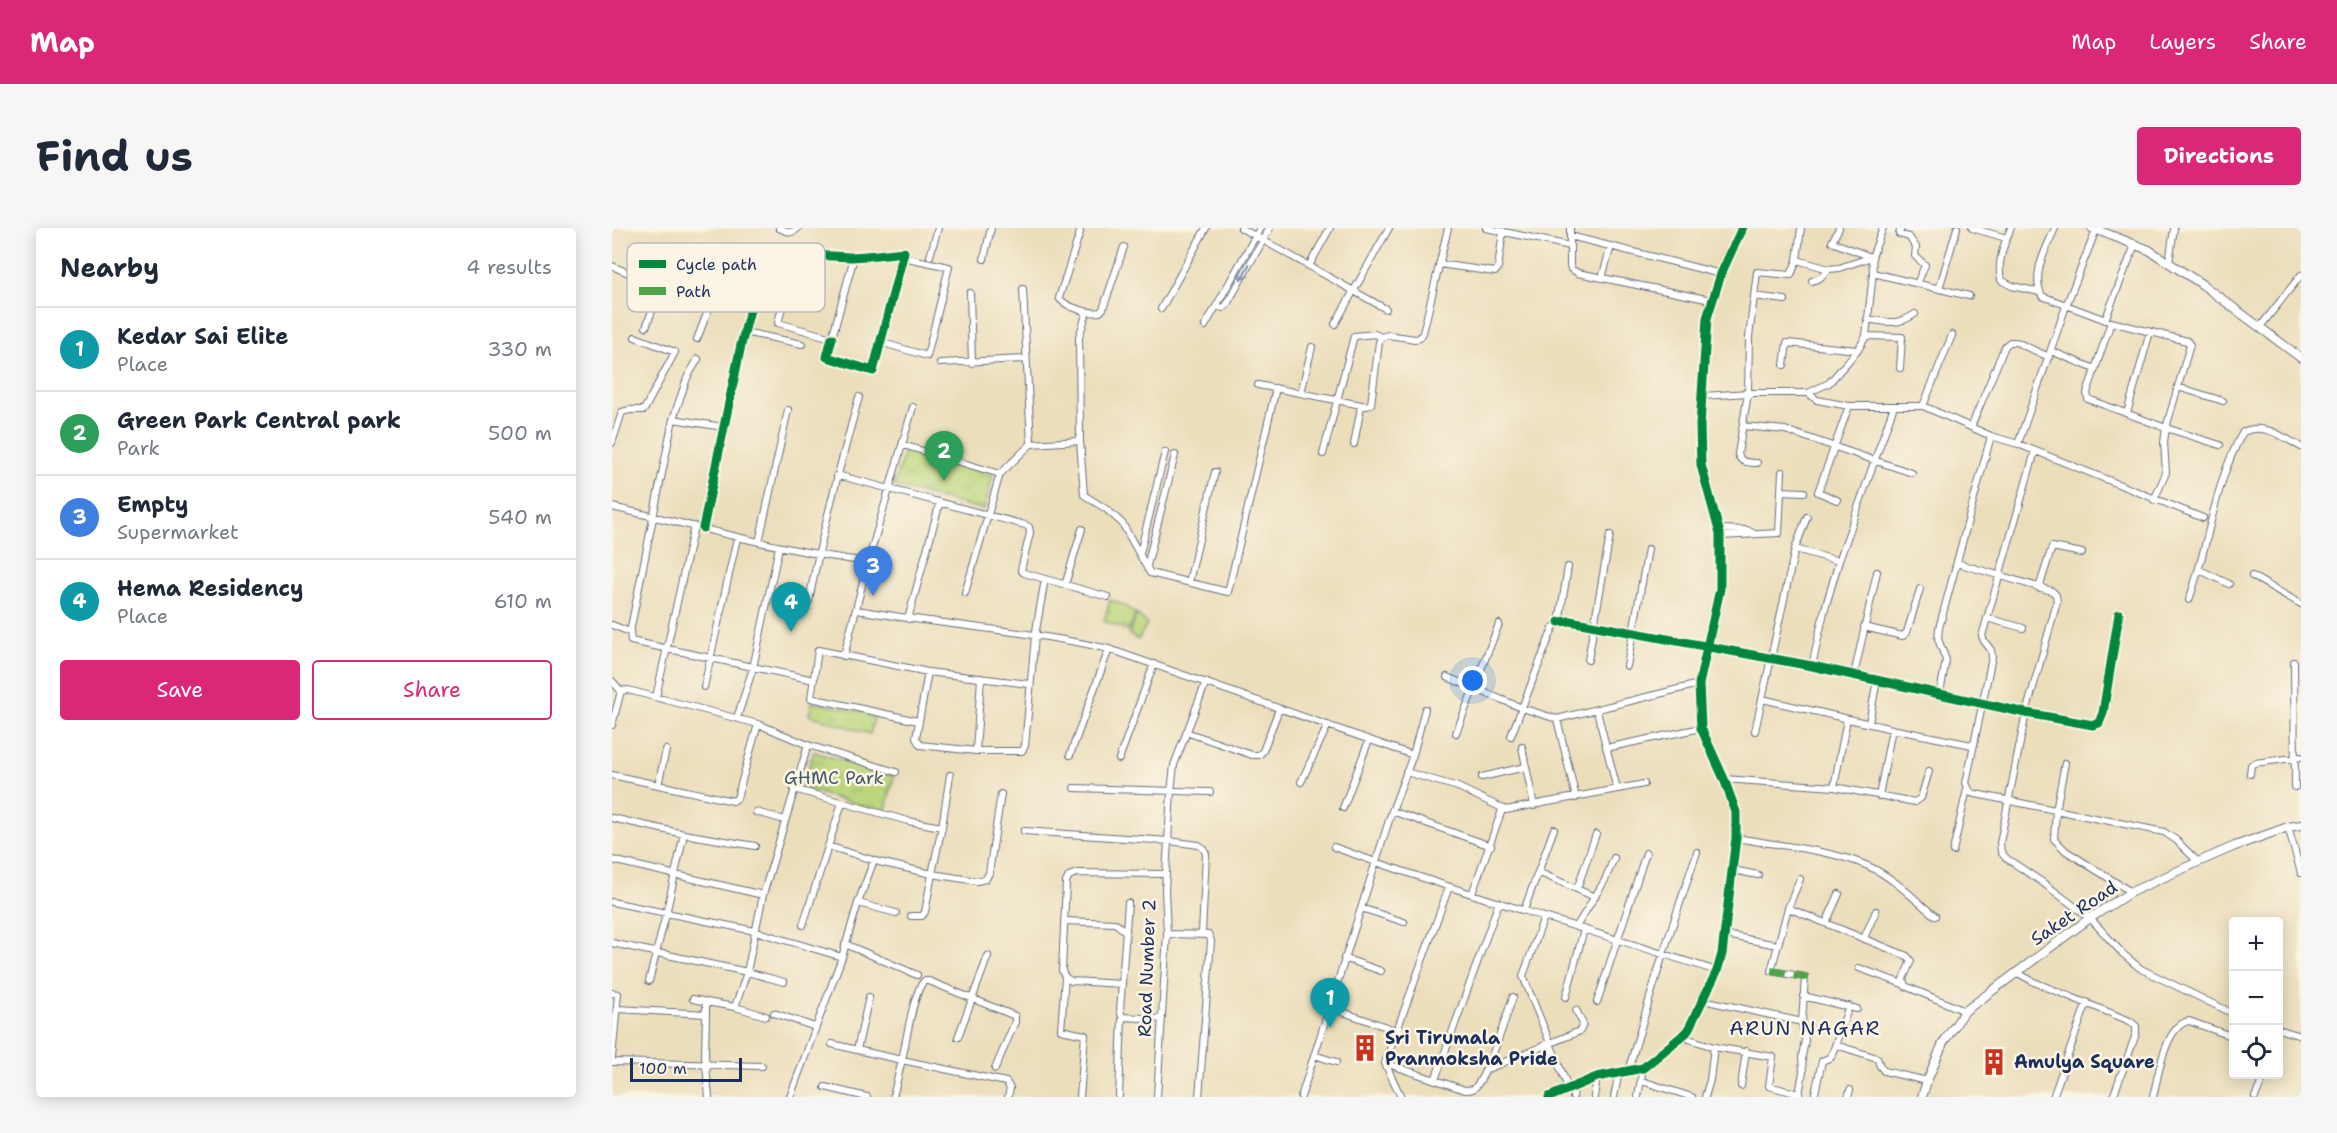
<!DOCTYPE html>
<html lang="en">
<head>
<meta charset="utf-8">
<style>
	:root { --surface:#fff; --page:#f6f6f7; --text:#1f2937; --muted:#747a83; --line:#e0e1e3; --accent:#db2777 }
	body { margin:0; font-family:"Shantell Sans",sans-serif; background:var(--page); color:var(--text) }
	.controls { position:absolute; right:18px; bottom:18px; display:grid; overflow:hidden; border-radius:6px; box-shadow:0 3px 15px #0003 }
	.controls button { width:54px; height:54px; display:grid; place-items:center; padding:0; border:0; border-bottom:2px solid var(--line); background:var(--surface); color:var(--text); font:30px sans-serif }
	.scale { position:absolute; left:18px; bottom:15px; width:112px; box-sizing:border-box; padding-left:6px; border:3px solid #1b2f5e; border-top:0; font-size:16px; line-height:21px; white-space:nowrap; color:#1b2f5e; -webkit-text-stroke:4px #fcf5e5; paint-order:stroke }
	.you { position:absolute; left:861px; top:453px; width:21px; height:21px; margin:-15px; border:4px solid #fff; border-radius:50%; background:#1a73e8; box-shadow:0 0 0 9px #1a73e833 }
	.badge { display:grid; place-items:center; width:39px; height:39px; border-radius:50%; background:var(--accent); color:#fff; font-size:20px; font-weight:700 }
	.pin { position:absolute; translate:-50% -50px; filter:drop-shadow(0 2px 3px #0008) }
	.pin::after { content:''; position:absolute; top:32px; width:21px; height:18px; background:inherit; clip-path:polygon(0 0,100% 0,50% 100%) }
	.list { margin:0; padding:0; list-style:none }
	h2 { display:flex; justify-content:space-between; align-items:center; height:78px; margin:0; padding:0 24px; font-size:26px }
	h2 small { font-size:20px; font-weight:400; color:var(--muted) }
	.list li { display:grid; grid-template-columns:39px 1fr auto; gap:18px; align-items:center; box-sizing:border-box; height:84px; padding:0 24px; border-top:2px solid var(--line) }
	.list b { display:block; font-size:22px; white-space:nowrap }
	.list p { margin:0; font-size:20px; white-space:nowrap; color:var(--muted) }
	.list em { font-size:20px; font-style:normal; color:var(--muted) }
	.actions { display:flex; gap:12px; padding:18px 24px }
	.actions a { flex:1; padding:14px 0; border:2px solid var(--accent); border-radius:6px; text-align:center; font-size:21px; color:var(--accent) }
	.actions .main { background:var(--accent); color:#fff }
	.icon { flex:none; width:33px; height:33px; fill:none; stroke:currentColor; stroke-width:2; stroke-linecap:round; stroke-linejoin:round }
	.map { position:relative; flex:none; width:1689px; height:869px; overflow:hidden; border-radius:6px }
	header { display:flex; align-items:center; gap:36px; box-sizing:border-box; height:84px; padding:0 30px; background:var(--accent); color:#fff }
	header strong { font-size:28px }
	nav { display:flex; gap:33px; margin-inline-start:auto; font-size:21px }
	.intro { display:flex; align-items:center; justify-content:space-between; box-sizing:border-box; height:144px; padding:0 36px }
	h1 { margin:0; font-size:42px }
	.button { padding:15px 27px; border-radius:6px; background:var(--accent); color:#fff; font-size:21px; font-weight:700 }
	main { display:flex; gap:36px; padding:0 36px }
	aside { flex:1; background:var(--surface); border-radius:6px; box-shadow:0 3px 15px #0003 }
	.map>svg:first-child { display:block }
	.park { fill:url(#park-tufts); stroke:#6b826d; stroke-width:1.5 }
	.pitch { fill:#bbd67c; stroke:#6b826d; stroke-width:1.5 }
	.lines { fill:none; stroke-linecap:round; stroke-linejoin:round }
	.minor-casing { stroke:#646c7f; stroke-width:8 }
	.tertiary-casing { stroke:#646c7f; stroke-width:10 }
	.minor { stroke:#fff; stroke-width:6 }
	.tertiary { stroke:#fff; stroke-width:8 }
	.quiet { stroke:#4fa44a; stroke-width:8; stroke-dasharray:15 8; stroke-linecap:butt }
	.cycleway-casing { stroke:#fcf5e5; stroke-width:13 }
	.cycleway { stroke:#00873e; stroke-width:9 }
	.oneway { stroke:#8d97ae }
	.labels { text-anchor:middle; dominant-baseline:central; stroke-width:5; stroke-linejoin:round; paint-order:stroke }
	.park-label { font-size:18px; fill:#435966; stroke:#fcf5e5 }
	.street-label { font-size:18px; fill:#1b2f5e; stroke:#fcf5e5 }
	.poi-label { font-size:18px; font-weight:bold; fill:#1b2f5e; stroke:#fcf5e5; text-anchor:start }
	.neighbourhood-label { font-size:20px; letter-spacing:1.5px; fill:#1b2f5e; stroke:#fcf5e5 }
	.key { fill:#fcf5e5; stroke:#b8babc; stroke-width:1.5 }
	.key-label { font-size:16px; fill:#1b2f5e }
</style>
</head>
<body>
<header>
<strong>Map</strong>
<nav><a>Map</a><a>Layers</a><a>Share</a></nav>
</header>
<div class="intro"><h1>Find us</h1><a class="button">Directions</a></div>
<main>
<aside>
<h2>Nearby<small>4 results</small></h2>
<ul class="list">
<li><span class="badge" style="background:#0f9aa8">1</span><div><b>Kedar Sai Elite</b><p>Place</p></div><em>330 m</em></li>
<li><span class="badge" style="background:#2e9e5b">2</span><div><b>Green Park Central park</b><p>Park</p></div><em>500 m</em></li>
<li><span class="badge" style="background:#3f7fe0">3</span><div><b>Empty</b><p>Supermarket</p></div><em>540 m</em></li>
<li><span class="badge" style="background:#0f9aa8">4</span><div><b>Hema Residency</b><p>Place</p></div><em>610 m</em></li>
</ul>
<div class="actions"><a class="main">Save</a><a>Share</a></div>
</aside>
<div class="map">
<svg width="1689" height="869" viewBox="0 0 1689 869">
	<defs>
		<pattern id="park-tufts" width="24" height="20" patternUnits="userSpaceOnUse" patternTransform="scale(1.5)"><rect width="24" height="20" fill="#bbd67c"/><path d="M3 7l-1-3M5 7V3M7 7l1-3M15 17l-1-3M17 17v-4M19 17l1-3" fill="none" stroke="#a0b86e"/></pattern>
	</defs>
	<rect width="100%" height="100%" fill="#fcf5e5"/>
	<filter id="ink" filterUnits="userSpaceOnUse"><feTurbulence type="fractalNoise" baseFrequency=".0167" numOctaves="2"/><feDisplacementMap in="SourceGraphic" scale="12" xChannelSelector="R" yChannelSelector="G"/><feConvolveMatrix kernelMatrix="1 2 1 2 8 2 1 2 1" color-interpolation-filters="sRGB"/></filter>
	<filter id="wash" filterUnits="userSpaceOnUse"><feTurbulence type="fractalNoise" baseFrequency=".008" numOctaves="4" result="noise"/><feDisplacementMap in="SourceGraphic" scale="24" xChannelSelector="R" yChannelSelector="G"/><feGaussianBlur stdDeviation="1.35" result="paint"/><feColorMatrix in="noise" values="0 0 0 0 0 0 0 0 0 0 0 0 0 0 0 0 0 1.4 0 .05"/><feComposite in="paint" operator="in"/></filter>
	<g filter="url(#wash)">
		<rect width="100%" height="100%" fill="#ebdebb"/>
		<path class="park" d="M293,221L381,247L372,282L282,258Z
			M498,372L510,376L524,386L516,403L492,393Z
			M200,474L263,486L258,506L197,487Z
			M202,524L282,548L273,584L189,560Z"/>
		<path class="pitch" d="M525,386L535,396L526,412L517,406Z"/>
	</g>
	<g filter="url(#ink)">
		<g class="lines">
			<defs>
				<path id="minor" d="M167,0C174,3 180,7 186,0
					M629,0L774,81
					M874,0L958,18
					M958,0V37L959,41L966,45L1099,72
					M1227,0L1220,14L1259,29
					M1289,0L1287,6L1297,9L1304,19L1303,28L1313,37L1305,56
					M1360,0L1394,10
					M1399,0C1392,15 1385,36 1389,52L1400,58L1428,64
					M1443,0C1434,22 1419,45 1430,68L1499,94L1575,113L1578,117L1554,200L1552,214L1554,245L1542,272
					M468,4L447,70C454,79 476,86 488,84L491,81L512,19
					M958,8L1109,46
					M183,28L166,95L220,110L242,29
					M318,28L326,0
					M372,31L379,0
					M1185,32L1217,41L1227,40L1260,29
					M1557,35L1562,0
					M827,36L883,44L886,40L891,3
					M0,38L26,49L100,73L85,111
					M697,38L718,0
					M1261,45L1357,68
					M990,50L999,18
					M1200,53L1208,50L1217,41
					M411,61L419,216
					M1327,61L1345,0
					M358,65L360,135
					M1142,68L1173,72
					M100,73L109,53
					M604,78L611,80L614,78L658,0
					M549,81L594,0
					M475,84L467,109L468,213L472,267L494,281L510,295L538,345L616,364L664,160
					M1255,91C1275,94 1285,98 1303,86
					M1493,92L1523,17
					M1499,94L1475,165L1476,171L1554,200L1608,217
					M723,96L777,0
					M593,98L648,0
					M34,99L50,56
					M1648,99L1689,47
					M132,104L190,116
					M1254,108L1290,109L1288,140
					M268,114L315,128L337,39L291,29
					M1439,123L1483,141
					M86,131L75,150L61,191L18,404L19,413L202,452
					M328,135L413,131
					M1172,137L1175,115L1246,122
					M646,157L755,178L759,176L767,114L769,109
					M1566,159L1611,173
					M689,165L700,119
					M1196,165L1217,155L1246,122L1254,108L1261,45L1260,29L1271,0
					M1091,168L1136,165H1196L1205,172L1237,178H1311L1379,208L1406,216L1591,290
					M1311,178L1340,107
					M1515,185L1538,104
					M61,191L111,199
					M1131,198L1173,202L1300,245
					M1359,199L1393,118L1398,114H1404L1437,129
					M0,215L10,184L18,182H32L63,124L23,109
					M742,216L749,179
					M1406,216L1454,78L1484,2
					M291,217L388,246
					M1423,223L1370,408L1372,413L1379,422L1380,429L1354,555L1359,565L1552,604L1564,612L1586,634
					M711,226L742,108L763,106L769,109L776,107L803,111L808,110L811,105L836,0
					M1145,235C1136,234 1129,236 1126,226L1136,165L1137,109L1145,44L1179,47L1185,32L1189,0
					M225,247L413,297L417,299L418,305L409,342L412,345L496,369
					M1169,263L1192,264
					M1225,272L1206,264L1237,178
					M0,279C86,298 169,323 256,334
					M91,300L129,117L149,39C163,21 219,29 240,29C257,28 275,26 292,24L261,143L215,129L220,110
					M1107,301L1135,302L1141,305
					M1108,308L1167,305L1170,244
					M147,314L176,182
					M1183,321L1227,333
					M528,325L553,224
					M1345,335L1440,363L1444,367L1445,374L1414,485L1388,615L1389,624L1394,630L1430,654L1478,690L1511,726L1529,741L1622,786
					M535,338L563,227
					M1588,342L1617,356
					M1640,348L1689,376
					M577,354L603,244
					M453,357L470,301
					M1427,360L1440,319L1470,325
					M353,365L388,246L419,216L468,213
					M1577,372C1597,317 1602,255 1631,204C1652,194 1671,209 1689,219
					M197,373C210,304 228,237 247,169
					M245,382C328,397 414,402 497,421L801,527
					M1375,390L1411,400
					M296,391L328,274
					M947,394L958,393L1200,438L1414,485L1481,497L1487,495L1491,485L1507,386
					M0,397L18,404
					M1252,399L1291,408L1295,404L1308,361
					M232,428L256,334L301,179
					M976,432L998,307
					M1682,434L1683,559
					M1015,438L1036,321
					M1200,438L1212,384L1227,333L1282,178
					M316,444L304,510L308,517L364,523H410L413,518L423,408L433,351
					M1242,447L1265,344
					M835,449L910,480L945,491L1087,456
					M0,453L9,463
					M92,459L125,310
					M1328,465L1334,432L1326,411L1327,400L1379,208
					M44,469L82,298
					M1150,471L1280,501L1360,517
					M985,483L1005,561
					M125,490L141,440L167,319
					M945,491L964,570
					M306,493L199,470L206,422L316,444L417,456
					M1257,495L1265,452
					M0,497L9,463L16,462L146,496L196,517L284,544
					M1143,503L1183,321L1195,289
					M574,504L640,527H647L651,523L667,481
					M844,505L887,396
					M899,508L941,400L947,394L956,339
					M910,519L922,578
					M994,520L1089,500
					M364,523L369,450
					M458,527L497,421
					M507,531L542,436
					M1453,535L1444,582L1442,611L1454,623L1519,664
					M794,544L846,559L894,582L1032,556
					M1638,546L1639,537L1643,535L1689,529
					M0,547L121,573L125,570L146,496
					M870,549L913,539
					M1112,551L1222,559L1303,574L1309,570L1317,543
					M689,554L716,497
					M46,557L54,522
					M1222,559L1235,491
					M462,560L598,564
					M182,561L296,593L330,599L338,547
					M1267,568L1280,501
					M731,580L757,512
					M780,583L879,618
					M144,584L173,592
					M0,590L72,606L143,618
					M330,599L320,646L365,653L374,651L377,645L389,566
					M1676,599L1689,645
					M412,603L557,613L587,617L592,621L594,626L590,705
					M1124,610C1164,617 1221,622 1256,638C1281,649 1302,671 1323,688
					M216,618L267,634L320,646L313,684L310,688H299
					M722,619C848,665 977,702 1105,743
					M1341,623L1355,561
					M0,632L151,667
					M1121,642L1146,647
					M926,644L983,669
					M965,661L984,606
					M860,666L890,582
					M0,674L143,703L230,729
					M246,675L284,685
					M516,675L508,782L510,789L550,791
					M749,680L792,694
					M1176,680L1295,728L1299,733L1291,751L1293,758L1353,783
					M912,682L942,601
					M932,689L911,748L957,862
					M452,693L503,695L514,704
					M1214,695L1227,666
					M191,697L230,575
					M964,699L993,652L1002,630
					M555,706L597,707L599,713L587,869
					M1114,707L1165,717
					M1252,710L1264,683
					M0,715L135,744L151,667L196,517
					M233,716L305,747
					M732,730L769,743
					M1247,740L1291,756
					M1404,744L1422,754L1518,793L1524,798V806L1501,869
					M453,749L449,802L473,807L468,869
					M37,753L54,686L72,606
					M510,756L459,753L453,749L450,743L454,654L457,648L465,645L554,646
					M0,765L6,766L0,830
					M1191,768L1245,781
					M257,769L245,822L290,832L281,869
					M954,769L972,701
					M81,771L94,774
					M1091,772L1190,794
					M985,774L1034,625
					M123,779L154,788
					M716,779L786,803
					M5,781L94,786L93,827L97,869
					M162,785L203,799
					M94,786V774L123,779L135,744L172,754
					M1666,801L1689,808
					M1068,808L1102,819L1161,829L1157,858L1187,866L1188,869
					M346,809L376,728
					M220,816L245,822
					M1224,817L1265,830L1268,838L1272,843L1315,853
					M702,827L724,834
					M0,834L150,838
					M773,835L853,862C858,862 862,862 865,857C878,840 893,792 901,769
					M383,841L403,794V788L317,753H312C301,764 294,815 290,832L394,854L398,860L396,869
					M873,842L968,803L971,796L964,782
					M1016,843L1051,726L1085,624
					M823,852L887,674
					M1030,853L1080,869
					M1129,858L1134,823
					M213,859L255,869
					M1203,865L1210,833L1219,829L1237,778
					M178,869L230,729L246,675L262,632
					M507,869L510,789
					M545,869L555,706L553,662L559,564L562,537L594,454
					M689,869L780,583L801,527L813,481
					M789,869L773,835L837,659
					M961,869L962,860
					M982,869L985,849
					M1002,869L1007,844
					M1026,869L1031,840
					M1093,869L1098,852L1102,819
					M1184,869L1187,866L1191,844L1190,829L1193,812L1190,794L1193,749L1159,743L1176,680L1188,651
					M1236,869L1238,862
					M1441,869L1475,774
					M1541,869C1546,849 1553,797 1577,793L1622,809
					M1643,869L1653,846"/>
				<path id="tertiary" d="M1480,0L1537,22L1591,57L1689,130
					M937,869L985,849L1031,840L1075,804L1105,743L1110,726L1124,610V584L1112,551L1089,500L1087,456L1108,361V306L1089,237L1088,197L1095,90L1109,46L1130,0
					M1310,869L1315,853L1331,815L1353,783L1478,690L1519,664L1586,634L1623,618L1676,599L1689,597"/>
			</defs>
			<use href="#minor" class="minor-casing"/>
			<use href="#tertiary" class="tertiary-casing"/>
			<use href="#minor" class="minor"/>
			<use href="#tertiary" class="tertiary"/>
			<path class="quiet" d="M1159,743L1193,749V755"/>
			<defs>
				<path id="cycleway" d="M91,300L129,117L149,39C163,21 219,29 240,29C257,28 275,26 292,24L261,143L215,129L220,110
					M947,394L958,393L1200,438L1414,485L1481,497L1487,495L1491,485L1507,386
					M937,869L985,849L1031,840L1075,804L1105,743L1110,726L1124,610V584L1112,551L1089,500L1087,456L1108,361V306L1089,237L1088,197L1095,90L1109,46L1130,0"/>
			</defs>
			<use href="#cycleway" class="cycleway-casing"/>
			<use href="#cycleway" class="cycleway"/>
		</g>
		<defs><path id="oneway-shaft" d="M-6 0H5M1.5-3L5.5 0L1.5 3" fill="none" stroke-width="1.6" stroke-linecap="round" stroke-linejoin="round" transform="scale(1.5)"/></defs>
		<use class="oneway" href="#oneway-shaft" transform="translate(633 44) rotate(120)"/>
	</g>
	<defs>
		<symbol id="building-bare" viewBox="-9 -9 18 18"><path d="M-4-6H4V6H1V3H-1V6H-4ZM-2.5-4.3h1.7v1.8h-1.7ZM.8-4.3h1.7v1.8H.8ZM-2.5-1h1.7V.8h-1.7ZM.8-1h1.7V.8H.8Z" fill="#c8321e" stroke="#fcf5e5" stroke-width="2.5" paint-order="stroke"/></symbol>
	</defs>
	<g fill-rule="evenodd">
		<use href="#building-bare" x="734" y="801" width="38" height="38"/>
		<use href="#building-bare" x="1363" y="815" width="38" height="38"/>
	</g>
	<g class="labels">
		<g class="park-label">
			<text x="222" y="550">GHMC Park</text>
		</g>
		<g class="street-label">
			<text transform="translate(1462 685) rotate(-34)">Saket Road</text>
			<text transform="translate(535 740) rotate(-88)">Road Number 2</text>
		</g>
		<g class="poi-label">
			<text x="773" y="810">Sri Tirumala<tspan x="773" dy="21">Pranmoksha Pride</tspan></text>
			<text x="1402" y="834">Amulya Square</text>
		</g>
		<g class="neighbourhood-label">
			<text x="1193" y="800">ARUN NAGAR</text>
		</g>
	</g>
	<rect x="15" y="15" width="198" height="69" rx="9" class="key"/>
	<rect x="27" y="32" width="27" height="8" fill="#00873e"/>
	<rect x="27" y="59" width="27" height="8" fill="#4fa44a"/>
	<g class="key-label">
		<text x="64" y="42">Cycle path</text>
		<text x="64" y="69">Path</text>
	</g>
</svg>
<div class="controls">
<button>+</button>
<button>−</button>
<button><svg class="icon" aria-label="locate" viewBox="0 0 24 24"><circle cx="12" cy="12" r="6"/><path d="M12 2v4M12 18v4M2 12h4M18 12h4"/></svg></button>
</div>
<div class="scale">100 m</div>
<div class="you"></div>
<div class="pin badge" style="left:718px;top:800px;background:#0f9aa8">1</div>
<div class="pin badge" style="left:332px;top:253px;background:#2e9e5b">2</div>
<div class="pin badge" style="left:261px;top:368px;background:#3f7fe0">3</div>
<div class="pin badge" style="left:179px;top:404px;background:#0f9aa8">4</div>
</div>
</main>
</body>
</html>
